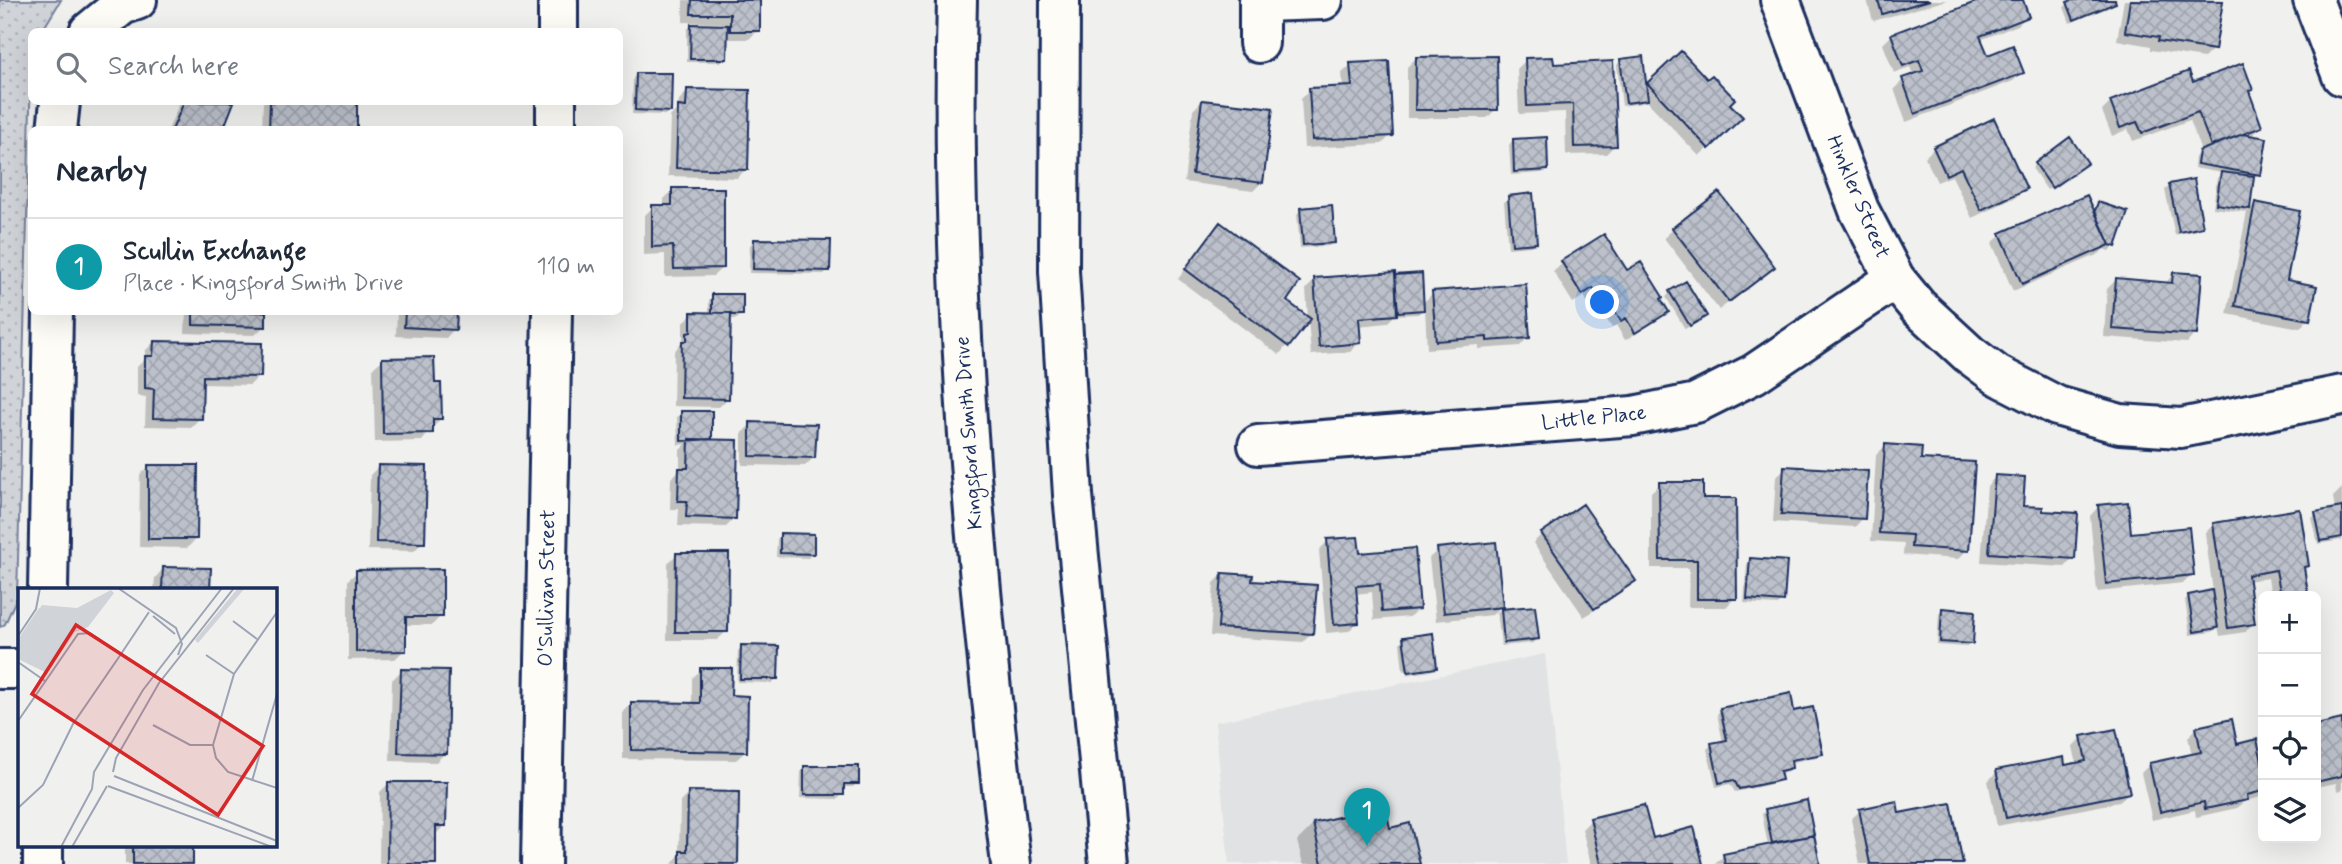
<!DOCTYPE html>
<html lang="en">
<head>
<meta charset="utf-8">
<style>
	:root { --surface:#fff; --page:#f2f2f3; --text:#1f2937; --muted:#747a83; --line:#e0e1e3; --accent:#ea580c }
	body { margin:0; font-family:Mynerve,sans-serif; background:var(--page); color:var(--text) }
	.controls { position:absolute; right:21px; bottom:21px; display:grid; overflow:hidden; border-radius:10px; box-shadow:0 7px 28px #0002 }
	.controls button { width:63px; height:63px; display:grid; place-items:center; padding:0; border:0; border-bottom:2px solid var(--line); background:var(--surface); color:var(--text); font:35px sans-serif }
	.you { position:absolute; left:1603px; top:303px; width:24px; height:24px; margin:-18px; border:5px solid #fff; border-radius:50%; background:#1a73e8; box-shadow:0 0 0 10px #1a73e833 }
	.badge { display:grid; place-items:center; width:46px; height:46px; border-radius:50%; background:var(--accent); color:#fff; font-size:23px; font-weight:700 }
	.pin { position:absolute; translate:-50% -58px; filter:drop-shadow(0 2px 4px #0008) }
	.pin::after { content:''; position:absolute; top:37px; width:24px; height:21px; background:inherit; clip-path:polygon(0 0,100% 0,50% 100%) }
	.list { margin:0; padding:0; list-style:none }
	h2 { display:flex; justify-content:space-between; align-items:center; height:91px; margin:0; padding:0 28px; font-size:30px }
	h2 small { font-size:23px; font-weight:400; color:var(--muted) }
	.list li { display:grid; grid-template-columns:46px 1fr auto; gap:21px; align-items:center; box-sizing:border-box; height:98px; padding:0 28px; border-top:2px solid var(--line) }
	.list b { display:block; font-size:26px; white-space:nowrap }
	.list p { margin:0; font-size:23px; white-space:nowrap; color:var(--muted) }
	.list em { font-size:23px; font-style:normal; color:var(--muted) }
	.icon { flex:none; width:38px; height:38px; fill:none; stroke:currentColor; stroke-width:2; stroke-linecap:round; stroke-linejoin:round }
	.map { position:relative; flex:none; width:2342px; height:864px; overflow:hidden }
	.search { position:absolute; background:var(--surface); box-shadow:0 7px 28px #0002; left:28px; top:28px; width:595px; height:77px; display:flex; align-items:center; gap:18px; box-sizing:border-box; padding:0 24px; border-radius:10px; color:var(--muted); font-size:26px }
	.panel { position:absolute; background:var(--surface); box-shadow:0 7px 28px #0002; left:28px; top:126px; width:595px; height:189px; border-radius:10px }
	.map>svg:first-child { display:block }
	.built { fill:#e0e2e3 }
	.grass { fill:url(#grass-dots); stroke:#76819b; stroke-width:2 }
	.shadow { fill:#0003 }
	.building { fill:url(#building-cross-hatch); stroke:#1b2f5e; stroke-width:2 }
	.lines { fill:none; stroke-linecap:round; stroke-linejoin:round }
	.minor-casing { stroke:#1b2f5e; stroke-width:44 }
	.major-casing { stroke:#1b2f5e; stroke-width:44 }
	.minor { stroke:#fdfcf7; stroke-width:38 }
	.major { stroke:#fdfcf7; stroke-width:38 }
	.labels { text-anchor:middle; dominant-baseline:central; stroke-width:5; stroke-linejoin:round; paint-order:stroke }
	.street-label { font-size:21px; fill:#1b2f5e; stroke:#fdfcf7 }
	.inset-road { fill:none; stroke:#9ba3b4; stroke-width:2 }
	.view { fill:#d62828; fill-opacity:0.15; stroke:#d62828; stroke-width:3.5 }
	.inset-edge { fill:none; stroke:#1b2f5e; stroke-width:3.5 }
</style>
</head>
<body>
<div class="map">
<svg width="2342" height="864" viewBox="0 0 2342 864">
	<defs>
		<pattern id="grass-dots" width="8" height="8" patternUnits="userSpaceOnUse" patternTransform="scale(1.75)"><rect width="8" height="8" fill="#d0d3d8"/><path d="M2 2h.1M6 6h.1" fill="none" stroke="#b2b5bc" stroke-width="1.8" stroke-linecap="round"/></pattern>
		<pattern id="building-cross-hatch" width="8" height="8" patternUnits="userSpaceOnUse" patternTransform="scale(1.75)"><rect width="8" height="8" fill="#bbc0ca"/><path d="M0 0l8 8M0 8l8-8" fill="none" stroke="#a0a5b0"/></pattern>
	</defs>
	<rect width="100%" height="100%" fill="#f0f0ee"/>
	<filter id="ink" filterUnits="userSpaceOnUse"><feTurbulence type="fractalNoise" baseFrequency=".0143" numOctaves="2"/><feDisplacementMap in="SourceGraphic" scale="14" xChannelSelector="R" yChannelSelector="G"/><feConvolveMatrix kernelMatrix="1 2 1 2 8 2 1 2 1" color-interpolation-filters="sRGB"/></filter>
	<g filter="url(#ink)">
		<path class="built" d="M1545,654L1566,864H1229L1215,722Z"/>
		<path class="grass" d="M0,0H61L42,31L32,32L17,597L5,624L0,627Z"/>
		<path class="shadow" d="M683,0H758V30L749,39H726L725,58L721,62H687V30L691,26H722V23L683,22Z
			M1867,0H1948L1873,21Z
			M1986,0H2021L2027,16L2018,25L1980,40L1987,57L2022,73L2013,81L1906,122L1894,89L1903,80L1914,76L1910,67L1894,73L1883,44L1892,35Z
			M2076,0H2113L2114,3L2110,7L2070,23L2064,7Z
			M2124,0H2208L2221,2L2213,49L2204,58L2151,50V46L2117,40Z
			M1681,53L1728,103L1732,126L1699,156L1646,100L1642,103L1622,106L1617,65L1621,60L1645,87Z
			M1416,58L1496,109L1487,118H1407V67Z
			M1526,60L1552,65L1615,145L1606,154L1566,155L1565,112L1519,114L1517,69Z
			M1351,65L1391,135L1382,144L1304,148L1301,99L1310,90L1343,88L1342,73Z
			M637,74L669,111L665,115L632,114L633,78Z
			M2192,84L2251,89L2247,93L2260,127L2250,137L2259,174L2252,178L2248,211L2255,204L2285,282L2308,319L2300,328L2227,314L2247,212L2213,208L2217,178L2222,173L2194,168L2195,157L2201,152L2190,120L2133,141L2128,129L2112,136L2102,111L2111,102Z
			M688,91L746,169L737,178L668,176L670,117L678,108L679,100Z
			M1202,101L1262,182L1253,191L1184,182L1193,110Z
			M180,102H232L221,130H168Z
			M263,102H356L355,130H262Z
			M1993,120L2025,188L2016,197L1972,218L1952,176L1937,182L1925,157L1934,148Z
			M1513,140L1546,169L1542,173L1511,175L1509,145Z
			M2070,140L2082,167L2047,190L2032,168Z
			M2170,186L2201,226L2197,230L2175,235L2165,190Z
			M673,190L722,268L713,276L665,277V254L644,255V216L653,207H664V199Z
			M1509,198L1535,242L1531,246L1508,248L1504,202Z
			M2099,204L2126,213L2114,246L2110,251L2104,249L2099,254L2013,291L1992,243L2001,235L2093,212Z
			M1301,210L1333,242L1329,246L1300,248L1297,214Z
			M1673,229L1773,267L1719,310L1664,238Z
			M1212,233L1284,301L1308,319L1306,289L1315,280L1420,275L1422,304L1433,293L1528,337L1520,346L1479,349V345L1427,349L1425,307L1418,314L1395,315L1387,323L1358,326L1359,343L1350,352L1311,355L1308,319L1279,355L1178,279Z
			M1604,236L1627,272L1659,299L1667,311L1658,320L1625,340L1616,325L1612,328L1596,302L1590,306L1584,296L1573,303L1553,271L1562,263Z
			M754,241L828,270L824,274L749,273L750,245Z
			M2174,273L2195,334L2187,343L2104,337L2107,289L2116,280L2165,284Z
			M1670,293L1700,320L1685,329L1666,297Z
			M713,296L741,315L737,319H729L728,398L719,407L673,406L674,352L683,340V323L692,314H709V300Z
			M176,312H265L264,326L255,335L185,333L186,312Z
			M397,312H455L454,329L446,338L396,336Z
			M154,342L259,376L250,385L201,384L200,418L191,427L145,426L146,397L137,396V367L145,359V351Z
			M382,360L441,418L422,441L375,442L373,368Z
			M682,413L710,438L707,441L735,518L726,527L678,526L679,509H670L671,478L680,470V450L686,444L678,445L677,417Z
			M751,424L814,457L805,466L742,465V433Z
			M1885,446L1919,461L1967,550L1958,559L1903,555L1904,543L1871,541L1876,455Z
			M149,466L196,539L187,548L139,547L140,475Z
			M379,466L423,542L414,551L368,550L370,475Z
			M1785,468L1863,518L1855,527L1773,522L1776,477Z
			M1995,477L2022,507L2073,558L2065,567L1981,562L1987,486Z
			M1660,484L1701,500L1735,598L1726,607H1688L1689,568H1651V492Z
			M2342,488V543L2341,540L2318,544L2312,518L2316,514L2335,510L2333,497Z
			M2098,507L2130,535L2192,574L2183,583L2097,592L2090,516Z
			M2214,524L2307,566L2302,571L2306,593L2303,596H2271L2268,578L2247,581L2253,623L2245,632L2220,636L2218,626L2212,632L2190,635L2185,600L2189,596L2213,592L2205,533Z
			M1542,534L1633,581L1625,589L1584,617L1533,543Z
			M781,535L812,554L808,558L776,557L777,539Z
			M1328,541L1358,555L1418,609L1409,617L1374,620L1372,592L1355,594L1357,622L1349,631L1326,633L1319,550Z
			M1438,550L1501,606L1492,615L1436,621L1429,558Z
			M677,554L726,632L717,640H667L668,563Z
			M1751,560L1782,601L1778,605L1744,603L1747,564Z
			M163,569L209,570L208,589H154L155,578Z
			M357,572L441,616L432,625H404V650L395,659L348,660V580Z
			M1223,574L1251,582L1312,633L1303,642L1210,636L1214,583Z
			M1534,608L1537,639L1533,643L1501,646L1497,611Z
			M1943,610L1971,643L1967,647L1937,645L1939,614Z
			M1404,639L1436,667L1433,669V666L1403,671L1400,643Z
			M742,646L776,679L772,683L737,682L738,651Z
			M701,670L729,697L745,752L736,760L623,759V712L632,703L692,704V678Z
			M1432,670L1431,671L1404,675V674Z
			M401,671L445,753L436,762L390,761L392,680Z
			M1721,710L1793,713L1821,753L1817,757L1789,763L1791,768L1786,772L1779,773L1780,779L1776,783L1735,792L1730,784L1716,787L1707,749L1712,744L1723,742L1717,714Z
			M2342,721V790L2337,791L2336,783L2316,787V726Z
			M2197,728L2236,746L2256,741L2263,774V793L2258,798L2244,801L2237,808L2196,817L2195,810L2152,820L2141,773L2150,764L2192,755L2188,737Z
			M2082,738L2128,793L2119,802L1997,826L1988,781L1997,772L2077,765L2073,747Z
			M805,767L857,783L853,787H842V795L838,799L800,798L801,772Z
			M389,783L445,825L436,834L434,864H379L380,792Z
			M689,793L736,864H672L679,855L680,802Z
			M1766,810L1812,835L1818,864H1715L1724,856L1768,846L1762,814Z
			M1860,811L1897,816L1961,864H1860L1851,819Z
			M1591,820L1651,840L1702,864H1591L1582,829Z
			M1313,825L1389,830L1418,864H1303L1297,841Z
			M125,845H192L191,864H125Z"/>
		<path class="building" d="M692,0H760V31H730V14H691Z
			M1878,0H1930L1882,14Z
			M1981,0H2023L2029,17L1980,36L1988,55L2013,45L2024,73L1915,114L1902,78L1923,71L1919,60L1903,66L1891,34Z
			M2072,0H2115L2116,3L2074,20L2067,2Z
			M2130,0L2223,1L2215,50L2158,41L2159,37L2125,32Z
			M691,24L728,25L727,59H690Z
			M1681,51L1707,79L1712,75L1735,99L1730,104L1743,117L1709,149L1647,83Z
			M1497,56L1498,110H1415L1416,57Z
			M1643,56L1648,100L1626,103L1620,59Z
			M1553,57L1554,64L1613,61L1617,146L1574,147L1573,104L1527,106L1525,58Z
			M1389,61L1393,136L1312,140L1309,88L1352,86L1350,63Z
			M2243,63L2253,90L2249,91L2262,127L2211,146L2198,112L2142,133L2137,122L2120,128L2110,101L2189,71L2193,82Z
			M636,73H672L671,112L635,110Z
			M687,89L750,90L748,170L676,168L678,106L686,107Z
			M1202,100L1273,108L1263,183L1192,174Z
			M184,102H234L223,130H172Z
			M270,102H357V130H269Z
			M1994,118L2027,189L1981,210L1961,168L1946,175L1933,147Z
			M2243,134L2267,138L2261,175L2197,164L2199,151Z
			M1547,137L1548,170L1514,172L1513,139Z
			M2070,137L2088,163L2052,188L2035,163Z
			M2221,172L2254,176L2250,209L2216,204Z
			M2194,179L2203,227L2179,232L2169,184Z
			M672,188H724V268L674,269L673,246L652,247V205H672Z
			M1719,192L1775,267L1729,302L1672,228Z
			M1533,193L1537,243L1512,245L1508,196Z
			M2087,195L2110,245L2022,284L2000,233Z
			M2098,202L2128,212L2116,247L2110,245L2095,211Z
			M2255,202L2300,211L2287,280L2317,286L2310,320L2235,306Z
			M1332,205L1335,243L1303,245L1300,208Z
			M1220,222L1300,282L1287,301L1311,319L1289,347L1185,269Z
			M1604,234L1627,270L1641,262L1663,297L1661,299L1669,312L1635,333L1626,318L1621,321L1605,295L1599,298L1593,288L1582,295L1561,261Z
			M754,239L831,240L830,271L753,269Z
			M1395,272L1397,315L1359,318L1361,343L1319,347L1314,278Z
			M2173,272L2202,274L2197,335L2112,329L2116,278L2172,283Z
			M1422,273L1424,310L1398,312L1395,275Z
			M1686,281L1707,316L1690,326L1669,291Z
			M1526,284L1530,338L1487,341V337L1436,341L1432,291Z
			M712,294H743V315H731V313H712Z
			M193,312H266V327L193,325Z
			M405,312H457L456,330L404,327Z
			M691,312L731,313L729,399L681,398L682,341H687V333L691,332Z
			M154,341L262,343L261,377L203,376L202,419L153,418L154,389L145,388V356H153Z
			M434,357L435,383H441L442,419H433V433L383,434L382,358Z
			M681,411H712V439L681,441Z
			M750,422L817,424L815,458L750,456Z
			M689,439L738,440L736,519L686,517L687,501H678L679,468H688Z
			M1885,444L1922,447L1921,459L1975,462L1969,551L1911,547L1912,535L1879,533Z
			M148,465H198L197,539H148Z
			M378,465L427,466L425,543L376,542Z
			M1784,466L1868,471L1865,519L1781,514Z
			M1995,475L2025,477L2023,506L2043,507V511L2078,513L2075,559L1989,553Z
			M1659,482H1703V498H1736L1737,599H1697V560H1660Z
			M2128,502L2131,533L2189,527L2194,575L2106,584L2098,505Z
			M1583,504L1636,581L1594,609L1541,533Z
			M2342,507V537L2321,541L2315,512Z
			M2300,509L2309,566L2304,567L2308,594L2281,596L2276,570L2248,575L2255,624L2228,628L2213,523Z
			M780,533L814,534V554L780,553Z
			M1358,537L1360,553L1415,548L1420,609L1382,612L1380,584L1356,586L1359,623L1334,625L1327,539Z
			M1496,542L1503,607L1444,613L1437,548Z
			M676,553H729L728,632H675Z
			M1750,558L1787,561L1784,602L1747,599Z
			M163,567L211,568L210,589H162Z
			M443,569V617H406V651L356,652V570Z
			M1222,573L1253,575L1252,581L1317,585L1313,634L1218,628Z
			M2212,590L2218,628L2194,632L2188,595Z
			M1535,606L1539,639L1504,643L1501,609Z
			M1942,608L1975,611L1973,644L1940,642Z
			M1433,633L1437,668L1408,672L1403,637Z
			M741,645L779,646L778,679H740Z
			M700,668H732L731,695L748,696L747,752L631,750V702L700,703Z
			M401,669L449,670L447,754L398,753Z
			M1791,693L1794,711L1813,707L1823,754L1791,760L1792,768L1780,771L1782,780L1739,789L1734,780L1719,783L1711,743L1727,740L1720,708Z
			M2232,719L2237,744L2257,739L2263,766V791L2247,795L2248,800L2205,809L2204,802L2160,812L2149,763L2201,752L2196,727Z
			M2342,719V776L2316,782V725Z
			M2116,729L2130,793L2006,818L1996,770L2064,757L2065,765L2086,761L2081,736Z
			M804,766H859V784H844V795H804Z
			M388,782H447L446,826H436V864H387Z
			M688,791L739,792L738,864H680V851H687Z
			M1807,800L1814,835L1772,843L1765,809Z
			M1897,801L1899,813L1951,803L1963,864H1870L1859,809Z
			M1644,805L1653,838L1694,827L1703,864H1601L1590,818Z
			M1385,806L1390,828L1410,823L1420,864H1322L1313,823Z
			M1814,835L1820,864H1725L1723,854Z
			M133,845H193V864H133Z"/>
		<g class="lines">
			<defs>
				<path id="minor" d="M1780,0L1859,210L1895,279L1918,307L1969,354L1997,375L2057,406L2120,424L2181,428L2342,395
					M2313,0L2342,76
					M1259,2L1323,0
					M89,32L122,5L137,0
					M558,32V0
					M1259,43V0
					M57,130L60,102
					M556,130V102
					M1258,445L1633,416L1696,403L1754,374L1895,279
					M48,589L53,312
					M0,669H19
					M43,864V845
					M541,864L552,312"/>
				<path id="major" d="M957,0C949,289 976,578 1011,864
					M1060,0L1059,271L1073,495L1109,864"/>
			</defs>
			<use href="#minor" class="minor-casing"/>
			<use href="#major" class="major-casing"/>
			<use href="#minor" class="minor"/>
			<use href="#major" class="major"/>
		</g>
	</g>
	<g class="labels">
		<g class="street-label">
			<text transform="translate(1858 197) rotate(67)">Hinkler Street</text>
			<text transform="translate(1594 418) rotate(-6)">Little Place</text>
			<text transform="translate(969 433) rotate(-94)">Kingsford Smith Drive</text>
			<text transform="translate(547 588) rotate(-89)">O'Sullivan Street</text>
		</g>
	</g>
	<g transform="translate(18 588)">
		<rect width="259" height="259" fill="#f0f0ee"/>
		<path d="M93,2L96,5L70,39L57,44L29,85L0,71V54L24,17L59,20Z" fill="#d0d3d8"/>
		<path d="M220,0H227L180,55L177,52ZM21,20L37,26L48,40L43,46L34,36L21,41L27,54L0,68V51Z" fill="#d0d3d8"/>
		<path class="inset-road" d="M100,0L158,40L164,56L160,67M259,24L216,86L195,157L198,170L210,184L259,200M135,28L157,46M215,33L239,51M0,48L18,21L22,0M103,66L131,24M188,67L216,86M0,74L27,93M158,102L200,127M0,133L60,46L72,45L103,66L55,136L25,197L0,220M135,137L172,157H195M95,184L98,170L141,95L216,0M96,188L259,253M234,193L259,106M90,198L254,259M43,259L74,201L76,184L125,102L204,0M54,259L89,198"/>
		<path class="view" d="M58,37L245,158L200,227L14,106Z"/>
		<rect width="259" height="259" class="inset-edge"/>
	</g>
</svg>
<div class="controls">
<button>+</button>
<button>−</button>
<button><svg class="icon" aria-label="locate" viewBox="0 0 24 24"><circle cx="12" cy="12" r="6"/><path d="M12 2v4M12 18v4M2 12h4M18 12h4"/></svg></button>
<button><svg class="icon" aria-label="layers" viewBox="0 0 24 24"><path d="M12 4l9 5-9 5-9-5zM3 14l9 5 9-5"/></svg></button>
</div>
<div class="you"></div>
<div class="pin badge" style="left:1367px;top:846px;background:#0f9aa8">1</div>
<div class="search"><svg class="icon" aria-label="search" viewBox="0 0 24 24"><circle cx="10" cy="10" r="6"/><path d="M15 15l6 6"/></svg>Search here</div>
<section class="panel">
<h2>Nearby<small></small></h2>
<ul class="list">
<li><span class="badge" style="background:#0f9aa8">1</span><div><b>Scullin Exchange</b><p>Place · Kingsford Smith Drive</p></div><em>110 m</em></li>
</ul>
</section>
</div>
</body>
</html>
